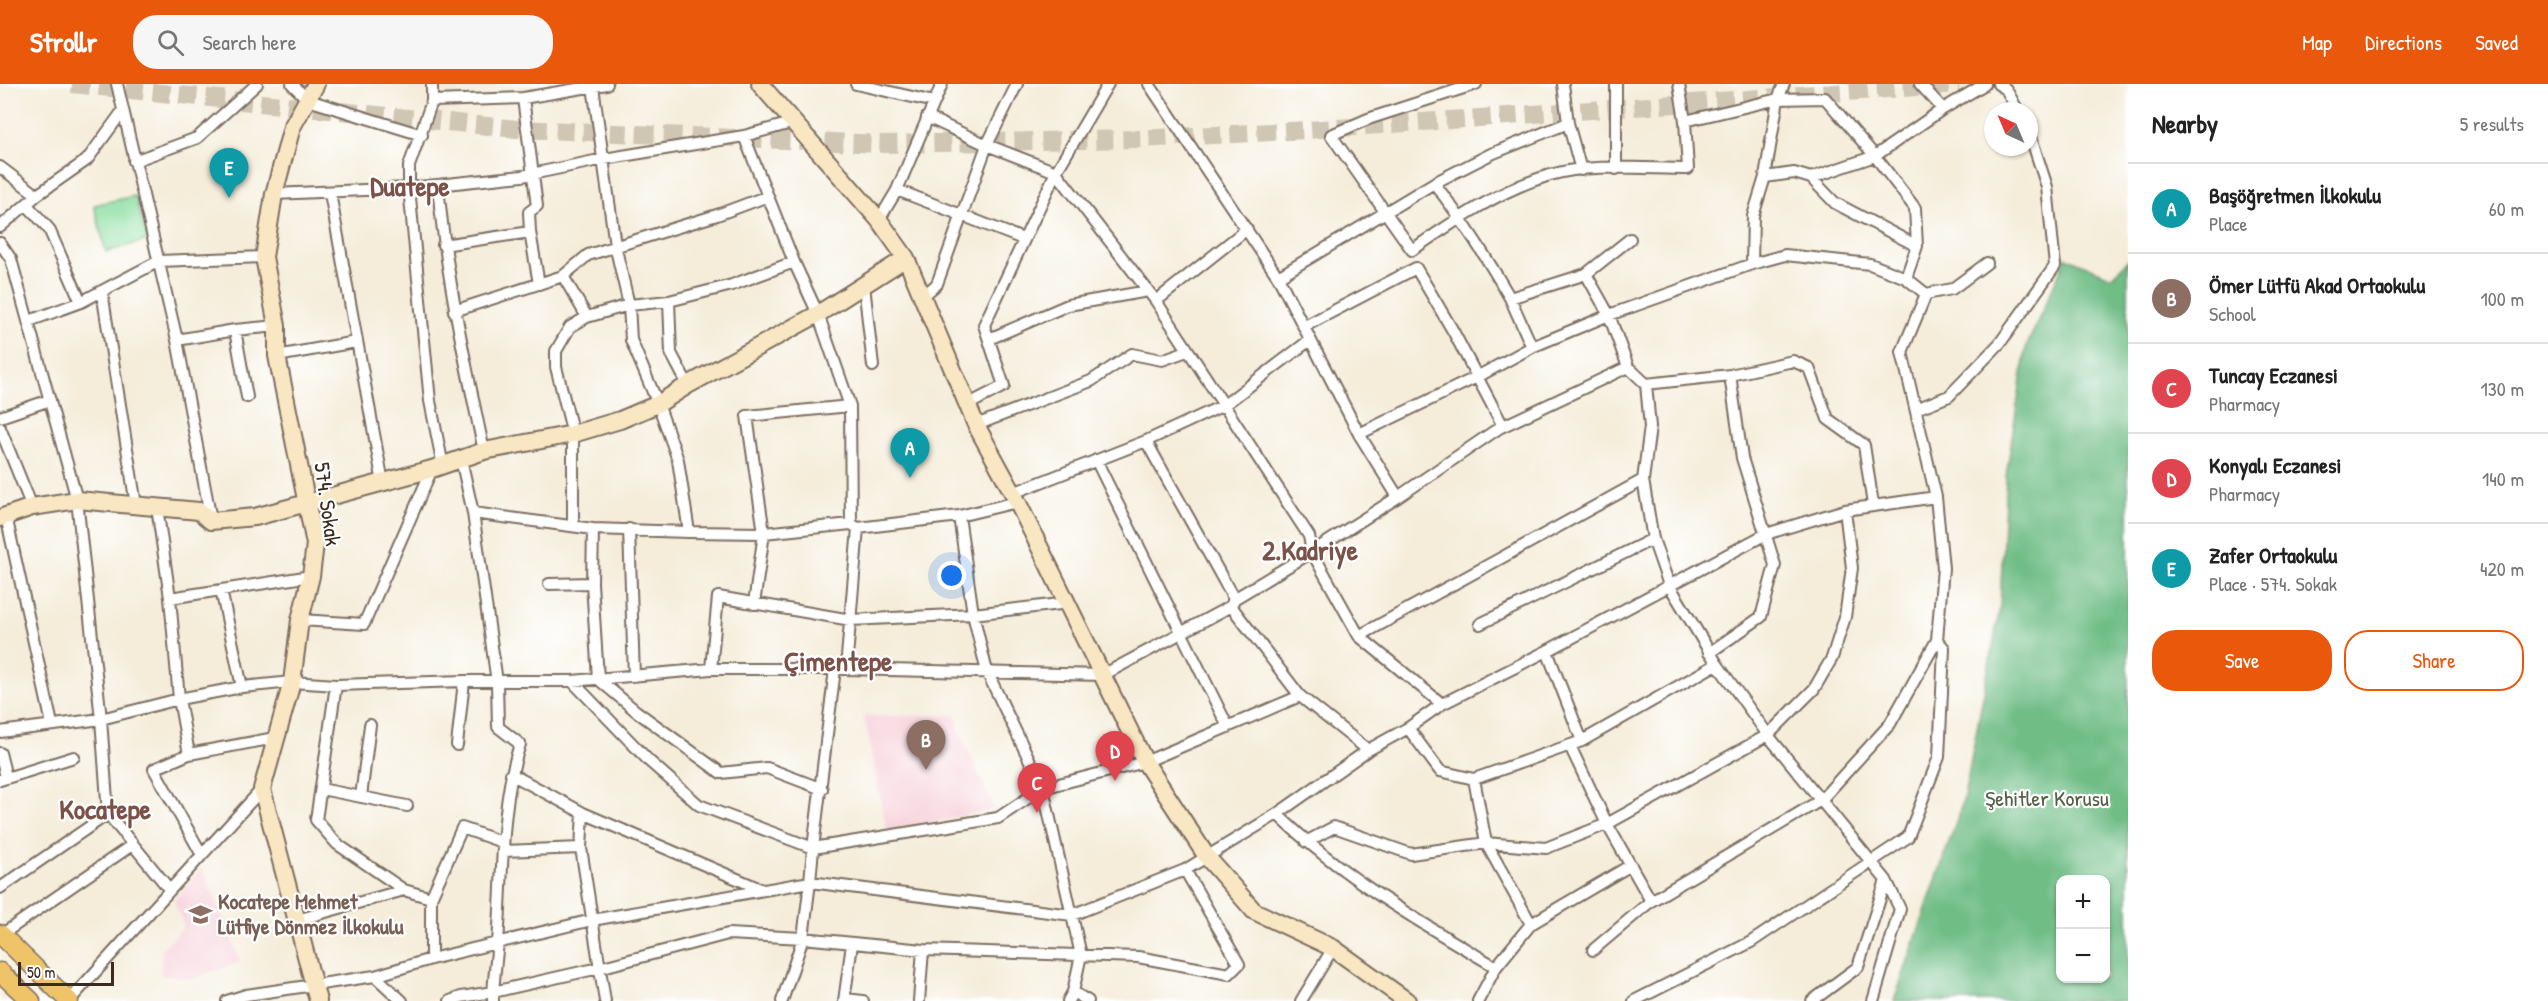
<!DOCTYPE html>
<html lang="en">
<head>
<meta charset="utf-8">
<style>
	:root { --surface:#fff; --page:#f6f6f6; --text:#222; --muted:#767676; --line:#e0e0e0; --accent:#ea580c }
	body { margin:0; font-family:"Patrick Hand",sans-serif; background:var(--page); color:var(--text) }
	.controls { position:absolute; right:18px; bottom:18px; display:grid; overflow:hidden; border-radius:12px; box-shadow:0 2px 4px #0004 }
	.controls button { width:54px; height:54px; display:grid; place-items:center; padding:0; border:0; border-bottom:2px solid var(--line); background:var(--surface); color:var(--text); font:30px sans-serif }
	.compass { position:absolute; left:1984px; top:18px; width:54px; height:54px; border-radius:50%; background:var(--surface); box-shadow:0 2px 4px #0004; rotate:316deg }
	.scale { position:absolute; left:18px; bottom:15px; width:96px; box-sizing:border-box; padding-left:6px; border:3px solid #3b2a1e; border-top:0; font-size:16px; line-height:21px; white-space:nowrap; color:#3b2a1e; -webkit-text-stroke:4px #fff; paint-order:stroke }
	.you { position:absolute; left:952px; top:492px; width:21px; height:21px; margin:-15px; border:4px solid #fff; border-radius:50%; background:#1a73e8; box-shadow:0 0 0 9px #1a73e833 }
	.badge { display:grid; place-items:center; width:39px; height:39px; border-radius:50%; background:var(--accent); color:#fff; font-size:20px; font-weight:700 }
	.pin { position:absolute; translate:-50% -50px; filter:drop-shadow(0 2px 3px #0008) }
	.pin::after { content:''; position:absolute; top:32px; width:21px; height:18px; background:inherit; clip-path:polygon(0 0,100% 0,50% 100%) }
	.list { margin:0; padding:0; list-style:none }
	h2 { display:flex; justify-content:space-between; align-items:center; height:78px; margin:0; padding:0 24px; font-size:26px }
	h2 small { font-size:20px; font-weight:400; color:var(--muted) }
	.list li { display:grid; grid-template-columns:39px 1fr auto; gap:18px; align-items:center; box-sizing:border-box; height:90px; padding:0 24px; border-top:2px solid var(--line) }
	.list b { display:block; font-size:22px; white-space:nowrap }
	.list p { margin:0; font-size:20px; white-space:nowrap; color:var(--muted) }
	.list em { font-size:20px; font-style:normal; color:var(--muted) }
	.actions { display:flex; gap:12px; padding:18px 24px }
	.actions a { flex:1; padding:14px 0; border:2px solid var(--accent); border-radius:24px; text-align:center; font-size:21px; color:var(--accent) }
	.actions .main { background:var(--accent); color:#fff }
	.icon { flex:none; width:33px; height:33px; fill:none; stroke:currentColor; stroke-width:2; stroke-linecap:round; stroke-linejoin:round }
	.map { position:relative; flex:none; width:2128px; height:917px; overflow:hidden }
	header { display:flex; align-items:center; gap:36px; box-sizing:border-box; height:84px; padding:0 30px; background:var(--accent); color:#fff }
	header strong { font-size:28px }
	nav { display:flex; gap:33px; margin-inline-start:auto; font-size:21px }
	.search { width:420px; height:54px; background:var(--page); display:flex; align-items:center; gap:15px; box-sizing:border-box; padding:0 21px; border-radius:24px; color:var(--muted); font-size:22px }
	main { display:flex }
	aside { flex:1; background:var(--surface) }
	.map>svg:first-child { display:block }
	.built { fill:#f6cfd8 }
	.green { fill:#8adea0; stroke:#62845f; stroke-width:1.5 }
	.forest { fill:#6fbd86; stroke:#557452; stroke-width:1.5; fill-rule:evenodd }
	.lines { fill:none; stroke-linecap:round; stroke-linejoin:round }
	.primary-tunnel { stroke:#d0c6b4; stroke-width:18; stroke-dasharray:18 9; stroke-linecap:butt }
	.street-casing { stroke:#7c6e60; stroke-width:14 }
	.secondary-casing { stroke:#7c6e60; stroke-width:20 }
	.primary-casing { stroke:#7c6e60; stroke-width:21 }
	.street { stroke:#fff; stroke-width:10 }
	.secondary { stroke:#f9e7c3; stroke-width:16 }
	.primary { stroke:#efc469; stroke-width:18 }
	.labels { text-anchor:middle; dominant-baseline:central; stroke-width:4.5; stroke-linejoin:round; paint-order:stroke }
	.street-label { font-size:22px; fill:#3b2a1e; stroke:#fff }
	.park-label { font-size:22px; fill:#536045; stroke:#fff }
	.education-label { font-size:22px; font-weight:bold; fill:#785e54; stroke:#fff; text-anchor:start }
	.district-label { font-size:28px; font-weight:bold; fill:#7b5148; stroke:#fff }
</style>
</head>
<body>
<header>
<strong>Strollr</strong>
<div class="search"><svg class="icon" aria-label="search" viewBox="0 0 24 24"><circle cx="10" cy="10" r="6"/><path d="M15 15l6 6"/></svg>Search here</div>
<nav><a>Map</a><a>Directions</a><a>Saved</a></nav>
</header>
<main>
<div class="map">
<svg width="2128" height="917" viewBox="0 0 2128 917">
	<rect width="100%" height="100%" fill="#fff"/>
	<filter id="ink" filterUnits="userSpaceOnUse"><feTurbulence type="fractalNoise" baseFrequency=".0167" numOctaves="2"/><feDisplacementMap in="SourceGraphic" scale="12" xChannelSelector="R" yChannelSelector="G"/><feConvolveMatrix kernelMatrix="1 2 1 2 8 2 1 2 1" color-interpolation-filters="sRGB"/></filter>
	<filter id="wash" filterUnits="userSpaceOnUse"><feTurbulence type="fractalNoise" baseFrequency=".008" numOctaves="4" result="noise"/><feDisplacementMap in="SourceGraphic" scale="24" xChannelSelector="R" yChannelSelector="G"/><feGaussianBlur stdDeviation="1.35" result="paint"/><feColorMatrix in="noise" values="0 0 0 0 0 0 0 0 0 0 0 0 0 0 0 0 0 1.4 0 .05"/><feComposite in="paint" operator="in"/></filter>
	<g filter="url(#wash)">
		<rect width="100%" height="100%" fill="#f5edda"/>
		<path class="built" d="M956,631L959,647L995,725L887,749L864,632Z
			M201,784L208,797L240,878L191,895L161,891L162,864L184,843L174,817Z"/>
		<path class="green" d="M135,112L148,156L106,168L94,121Z"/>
		<path class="forest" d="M2066,173L2112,193L2128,176V917H1894L1963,718L2000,524L2006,392L2026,264ZM2060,796H2106V894H2060Z"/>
	</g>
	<g filter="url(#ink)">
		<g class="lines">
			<path class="primary-tunnel" d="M72,0L517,45L883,60L1138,55L1309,46L1959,0"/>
			<defs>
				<path id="street" d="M117,0L177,256L211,436
					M292,0L308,16L422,51
					M432,0V17L409,82V104L430,317L443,382
					M856,0L934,18
					M1149,0L1278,193L1359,350L1398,413L1499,344L1628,283L1646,300L1730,291L1793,277L1809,284L1828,335L1864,361L1873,421
					M1476,0L1368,35L1331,51L1412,166C1456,136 1499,106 1550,91C1591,79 1645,85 1688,85L1685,37L1778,15L1825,14L1875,72L1943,25L1920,0
					M1679,0L1685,37
					M1998,0L2006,5L2018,27
					M593,2L615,161L629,221L631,256L658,320L678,376L689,448
					M523,14L537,122L529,128L530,148L539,200
					M432,17L523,14L607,0
					M1943,25L1985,0
					M927,33L987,61L1056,88L1156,217L1309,452L1312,468L1234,515L1231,522L1300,612L1368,666
					M1568,39L1581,86
					M744,52L794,178L818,230L850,322L851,440
					M134,77L197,54L257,0
					M0,83L37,111
					M1616,85V0
					M1765,93L1794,89L1811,94L1875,72L1915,124L1917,162
					M1811,94L1835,119L1917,162L1906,194
					M1434,99C1463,136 1487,174 1510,214L1586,190
					M438,101C446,191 465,278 484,367
					M897,106L1023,155
					M330,109L383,399
					M274,110L409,104L522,92L604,75L744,52L795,38
					M27,121L49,145L81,218
					M879,136L897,106L942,0
					M0,143L37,111L87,76L122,28
					M1630,155L1586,190L1609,231L1752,180L1753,132L1765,93L1778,15L1784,0
					M0,159L11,175L77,416L101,635L108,730L170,806
					M443,161L530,148
					M563,192L587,233
					M1278,193L1434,99L1491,70L1568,39L1563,0
					M864,201L873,282
					M102,208L136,421
					M1926,210L1952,205L1987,179
					M922,213L937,200L987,61L1017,0
					M1510,214L1532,263
					M669,217L671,269L688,301
					M1156,217L1247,145
					M454,227L563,192L588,171L717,131L768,112
					M29,237L81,218L159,177L264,173
					M1305,242L1416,184L1453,247L1503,342
					M235,246L247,313
					M989,255L1068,221L1148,207
					M177,256L235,246L277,242
					M277,272L356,258
					M1646,300L1650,343L1643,396L1653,455L1669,501L1717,580L1771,655L1886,796L1900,825L1873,917
					M967,321L1004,302L984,241L1056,88L1108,0
					M1916,325L1949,312L2000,259L2055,182L2047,103L2029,47
					M0,333L50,316
					M976,341L1091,297L1132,270L1162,276L1187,267
					M0,344L32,423
					M1359,350L1477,293L1532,263L1609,231L1628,283
					M1146,357L1234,515
					M461,375L473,429L497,598L498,643L520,660C501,719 503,781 499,843C498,868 493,892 493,917
					M1096,376L1228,643
					M1013,409L1146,357L1224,321L1310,256
					M1398,413L1312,468L1359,552L1442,620
					M157,423L170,514L179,615L189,670
					M473,429L593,445L689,448L764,449L851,440L858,444L959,432L1017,418
					M6,432L52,640
					M959,432L973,530L987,588L1043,704L1081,871L1073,908L1068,917
					M573,442V350L556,283V267L570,243L587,233L629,221L669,217L732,201L794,178
					M593,445L592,499L598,595L636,627L721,689L767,684L822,705
					M629,445L634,592
					M549,500L592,499
					M221,506L242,603
					M170,514L311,492
					M754,520L764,449L747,332L850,322
					M300,536L364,540L432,385
					M1480,540L1653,455
					M1359,552L1643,396
					M1547,567L1582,657
					M1709,569L1761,533L1775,481L1742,374L1730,291
					M711,585L718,513L851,536L973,530L1069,519
					M846,585L858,444
					M572,597L649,677L699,721L813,764L835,585
					M336,601L316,736L337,760L404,806
					M1408,644L1440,687L1474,695L1582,657L1717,580
					M0,648L101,635L179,615L242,603L292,598L336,601L464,597H572L711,585H846L1103,591L1231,522
					M457,661L464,597
					M1570,662L1607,740L1651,817
					M0,669L6,693
					M511,690L583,729L763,806
					M1474,695L1486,759L1531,840
					M0,696L74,673
					M321,705L407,722
					M361,713L370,641
					M583,729L581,764L605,917
					M1277,730C1341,792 1419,838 1496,883
					M1306,758L1334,743L1411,770L1486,759L1546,764L1607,740L1768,651L1814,605L1832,574L1845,533L1852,484L1845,426
					M503,767L581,764
					M202,771L154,685L189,670L275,654
					M0,804L108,730
					M297,836L404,806L431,814
					M1,851L132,761
					M1593,866L1651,817L1821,716L1890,640L1937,556
					M431,875V814L462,744L502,758
					M375,892L402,917
					M1073,908L1088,917
					M845,915L863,917
					M69,917L262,705
					M227,917L246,911L375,892L431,875L592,836L810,798L813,764L998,734L1043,704L1145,678L1300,612
					M450,917L461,913L493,908L599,884L728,850L803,854L923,866L1138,873L1229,890L1239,880L1185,786
					M782,917L803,854L810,798L1072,831L1185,786L1277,730L1368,666L1408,644L1442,620L1547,567L1766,450L1845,426L1936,413
					M844,917L852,860
					M919,917L923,866
					M1301,917L1333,864
					M1478,917L1496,883L1531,840L1631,781
					M1634,917L1751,858L1908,753L1939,673L1944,564L1937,556L1943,484L1936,413L1902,268L1926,210L1906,194L1870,180L1785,171L1752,180
					M1812,917L1858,883L1886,796"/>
				<path id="secondary" d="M316,0L292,43L274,110L264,173L277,242V272L315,460L311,492L300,536L292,598L262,705L318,917
					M760,0L879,136L906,174L976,341L1013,409L1145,678L1207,773L1254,827L1333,864L1407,917
					M0,434L32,423L77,416L199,427L211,437L255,433L432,385L484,367L573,350L620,336L658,320L688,301L818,230L906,174"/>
				<path id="primary" d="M0,850L69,917
					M0,888L31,917"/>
			</defs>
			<use href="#street" class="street-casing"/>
			<use href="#secondary" class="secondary-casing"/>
			<use href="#primary" class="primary-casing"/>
			<use href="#street" class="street"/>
			<use href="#secondary" class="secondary"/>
			<use href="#primary" class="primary"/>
		</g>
	</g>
	<defs>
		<symbol id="school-bare" viewBox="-9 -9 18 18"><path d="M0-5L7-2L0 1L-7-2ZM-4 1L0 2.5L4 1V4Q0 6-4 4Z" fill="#8d6e63" stroke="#fff" stroke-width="2.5" paint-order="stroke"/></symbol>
	</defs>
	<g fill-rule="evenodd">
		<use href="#school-bare" x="184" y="814" width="33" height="33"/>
	</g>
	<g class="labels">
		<g class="street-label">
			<text transform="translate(328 420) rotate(82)">574. Sokak</text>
		</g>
		<g class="park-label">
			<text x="2047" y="714">Şehitler Korusu</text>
		</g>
		<g class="education-label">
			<text x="218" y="817">Kocatepe Mehmet<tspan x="218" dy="25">Lütfiye Dönmez İlkokulu</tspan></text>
		</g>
		<g class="district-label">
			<text x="410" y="102">Duatepe</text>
			<text x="1310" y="466">2.Kadriye</text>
			<text x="838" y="577">Çimentepe</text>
			<text x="105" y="725">Kocatepe</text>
		</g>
	</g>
</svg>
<div class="controls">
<button>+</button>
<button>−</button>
</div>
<svg class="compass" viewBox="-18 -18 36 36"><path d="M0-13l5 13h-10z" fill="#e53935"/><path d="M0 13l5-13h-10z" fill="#767676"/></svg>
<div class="scale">50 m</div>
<div class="you"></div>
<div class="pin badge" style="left:910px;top:394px;background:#0f9aa8">A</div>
<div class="pin badge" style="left:926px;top:686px;background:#8d6e63">B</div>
<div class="pin badge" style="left:1037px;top:729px;background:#e0444e">C</div>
<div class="pin badge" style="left:1115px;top:697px;background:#e0444e">D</div>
<div class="pin badge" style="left:229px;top:114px;background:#0f9aa8">E</div>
</div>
<aside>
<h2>Nearby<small>5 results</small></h2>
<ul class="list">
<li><span class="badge" style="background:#0f9aa8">A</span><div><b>Başöğretmen İlkokulu</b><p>Place</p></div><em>60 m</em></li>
<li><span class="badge" style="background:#8d6e63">B</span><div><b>Ömer Lütfü Akad Ortaokulu</b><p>School</p></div><em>100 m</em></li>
<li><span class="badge" style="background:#e0444e">C</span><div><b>Tuncay Eczanesi</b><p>Pharmacy</p></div><em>130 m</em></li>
<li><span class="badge" style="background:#e0444e">D</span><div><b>Konyalı Eczanesi</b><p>Pharmacy</p></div><em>140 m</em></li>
<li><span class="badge" style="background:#0f9aa8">E</span><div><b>Zafer Ortaokulu</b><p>Place · 574. Sokak</p></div><em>420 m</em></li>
</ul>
<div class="actions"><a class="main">Save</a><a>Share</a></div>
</aside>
</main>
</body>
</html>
